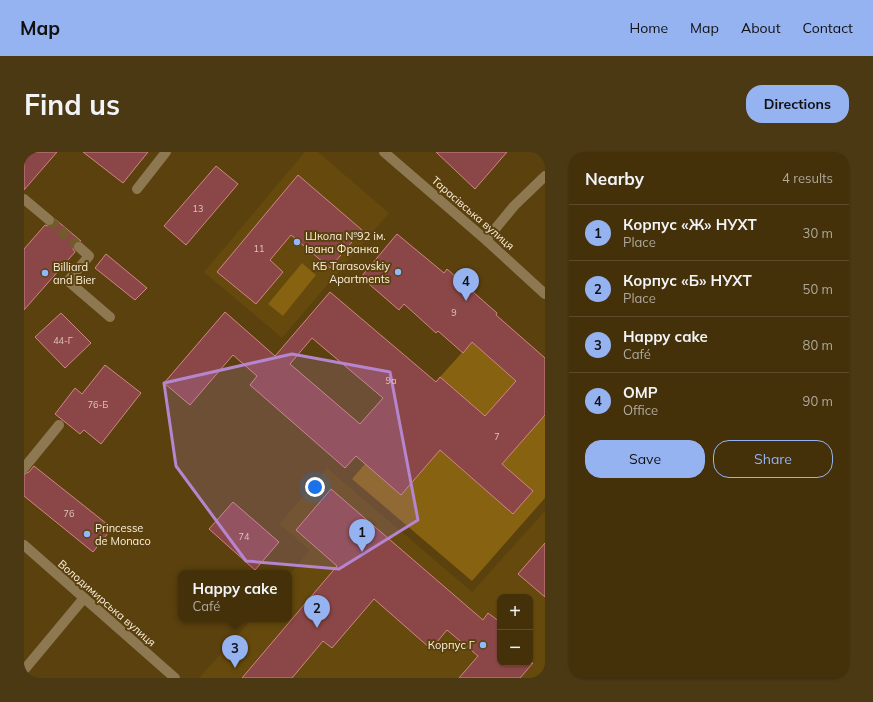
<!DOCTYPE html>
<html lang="en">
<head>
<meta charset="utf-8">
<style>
	:root { --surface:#44310a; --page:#4b3913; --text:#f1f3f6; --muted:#afa99c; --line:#5c4c2b; --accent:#95b2f1 }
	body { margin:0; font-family:Mulish,sans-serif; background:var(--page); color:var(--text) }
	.controls { position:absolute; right:12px; bottom:12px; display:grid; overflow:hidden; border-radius:8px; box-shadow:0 1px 3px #0004 }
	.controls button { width:36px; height:36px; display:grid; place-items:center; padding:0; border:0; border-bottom:1px solid var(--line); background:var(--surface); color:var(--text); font:20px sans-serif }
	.you { position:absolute; left:291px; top:335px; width:14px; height:14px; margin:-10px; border:3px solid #fff; border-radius:50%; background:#1a73e8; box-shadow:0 0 0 6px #1a73e833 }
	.badge { display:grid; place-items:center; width:26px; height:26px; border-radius:50%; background:var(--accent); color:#111; font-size:13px; font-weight:700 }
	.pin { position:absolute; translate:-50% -33px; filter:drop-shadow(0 1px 2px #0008) }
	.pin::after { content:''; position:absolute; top:21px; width:14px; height:12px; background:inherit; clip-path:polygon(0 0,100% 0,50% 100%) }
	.popup { position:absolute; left:154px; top:418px; width:114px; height:52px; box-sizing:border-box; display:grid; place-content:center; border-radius:8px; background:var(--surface); filter:drop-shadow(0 1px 3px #0005); font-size:13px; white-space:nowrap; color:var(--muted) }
	.popup b { font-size:15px; color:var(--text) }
	.popup::after { content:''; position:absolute; left:50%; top:100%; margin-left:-8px; border:8px solid transparent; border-top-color:var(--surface) }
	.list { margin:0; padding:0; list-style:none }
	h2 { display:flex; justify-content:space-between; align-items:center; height:52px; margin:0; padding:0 16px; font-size:17px }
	h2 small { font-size:13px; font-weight:400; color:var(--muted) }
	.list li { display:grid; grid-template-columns:26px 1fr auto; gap:12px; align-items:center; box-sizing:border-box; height:56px; padding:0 16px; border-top:1px solid var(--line) }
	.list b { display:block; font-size:15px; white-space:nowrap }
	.list p { margin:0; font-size:13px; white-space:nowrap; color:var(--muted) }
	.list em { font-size:13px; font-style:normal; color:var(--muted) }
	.actions { display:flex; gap:8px; padding:12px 16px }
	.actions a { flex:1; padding:9px 0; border:1px solid var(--accent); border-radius:16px; text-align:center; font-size:14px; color:var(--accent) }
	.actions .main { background:var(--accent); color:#111 }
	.map { position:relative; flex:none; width:521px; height:526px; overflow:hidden; border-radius:16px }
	header { display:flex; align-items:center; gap:24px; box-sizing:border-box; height:56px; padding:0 20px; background:var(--accent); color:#111 }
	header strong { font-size:19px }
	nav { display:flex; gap:22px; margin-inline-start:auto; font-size:14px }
	.intro { display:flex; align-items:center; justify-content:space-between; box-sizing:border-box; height:96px; padding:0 24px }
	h1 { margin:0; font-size:28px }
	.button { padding:10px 18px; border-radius:16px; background:var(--accent); color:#111; font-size:14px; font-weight:700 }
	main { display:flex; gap:24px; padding:0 24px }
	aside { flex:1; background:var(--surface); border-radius:16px; box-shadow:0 1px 3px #0004 }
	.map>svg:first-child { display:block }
	.built { fill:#65490d; fill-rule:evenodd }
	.green { fill:#876210 }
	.building { fill:#8b4747; stroke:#d08684; fill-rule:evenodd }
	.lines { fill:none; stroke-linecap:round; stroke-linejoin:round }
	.minor-tunnel { stroke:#735b2d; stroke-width:10; stroke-dasharray:10 5; stroke-linecap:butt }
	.minor { stroke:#8e7852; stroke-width:10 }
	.marked { fill:#b585cd; fill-opacity:0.2; stroke:#b585cd; stroke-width:3; stroke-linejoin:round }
	.poi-dot { fill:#90b8fd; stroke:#5b410e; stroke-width:1.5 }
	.labels { text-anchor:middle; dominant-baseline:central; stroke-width:4; stroke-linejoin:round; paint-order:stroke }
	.number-label { font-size:9px; fill:#e0c6b8 }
	.street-label { font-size:11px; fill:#fcf1de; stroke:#5b410e }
	.poi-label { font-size:11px; fill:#fcf1de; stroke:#5b410e; text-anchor:start }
</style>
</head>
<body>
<header>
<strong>Map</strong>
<nav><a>Home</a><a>Map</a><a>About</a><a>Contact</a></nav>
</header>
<div class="intro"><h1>Find us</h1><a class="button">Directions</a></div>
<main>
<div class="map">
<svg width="521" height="526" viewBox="0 0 521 526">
	<rect width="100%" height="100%" fill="#5b410e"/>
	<path class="built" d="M281,0H294L365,61L258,186L180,120Z
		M303,316L448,440L521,359V526H175L228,467H265V423L286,398L255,372ZM476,445H506V511H476Z"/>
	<path class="green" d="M278,111L292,123L259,164L244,152Z
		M469,166L521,206V346L448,429L328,327L416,225Z"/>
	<path class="building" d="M0,0H33L0,38Z
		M59,0H124L99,31Z
		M412,0H483L451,37Z
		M192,14L214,32L162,93L140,74Z
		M274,23L338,78L306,116L267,83L246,108L259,120L232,152L193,120Z
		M31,67L57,89H53L50,91L49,97L51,100L0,158V97L21,73L24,74L30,72L31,70Z
		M373,82L420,121L423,117L473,161L472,163L521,206V263L478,312L509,339L489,362L416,298L377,343L332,304L321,316L226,233L233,224L209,203L166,253L140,231L201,160L251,204L306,140L412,230L416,225L461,264L492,229L448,190L439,201L414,179L412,181L380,152L375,158L337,125ZM288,186L359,246L336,272L266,212Z
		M82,102L123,136L111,148L71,116Z
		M37,161L67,191L41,216L11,185Z
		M81,213L117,241L77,292L60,278L56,282L31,262L51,236L58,242Z
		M10,314L88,376L69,400L0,344V322L5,320Z
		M307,337L459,468L464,461L476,470V511H509L496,526H435L454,504L423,478L407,497L350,447L308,496L299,489L268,526H218L313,414L272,378Z
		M209,350L255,390L231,418L185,377Z
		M521,391V445L494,422Z"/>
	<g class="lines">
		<path class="minor-tunnel" d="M25,68L55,95"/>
		<path class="minor" d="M360,0L462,88L521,142
			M113,37L142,0
			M0,47L25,68
			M462,88L490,54L521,24
			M55,95L65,104L44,129L86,165
			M0,316L35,273
			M0,393L151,526
			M0,518L60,446"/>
	</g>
	<path class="marked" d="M268,202L366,220L394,368L315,417L222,409L152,314L140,231Z"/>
	<g class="poi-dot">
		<circle cx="273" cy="90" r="4"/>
		<circle cx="374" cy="120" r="4"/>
		<circle cx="21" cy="121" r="4"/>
		<circle cx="63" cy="382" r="4"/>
		<circle cx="459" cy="493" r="4"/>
	</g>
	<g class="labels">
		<g class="number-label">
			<text x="174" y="56">13</text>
			<text x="235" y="96">11</text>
			<text x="430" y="160">9</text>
			<text x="39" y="188">44-Г</text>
			<text x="367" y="228">9а</text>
			<text x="74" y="252">76-Б</text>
			<text x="473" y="284">7</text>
			<text x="45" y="361">76</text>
			<text x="220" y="384">74</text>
		</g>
		<g class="street-label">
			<text transform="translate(449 61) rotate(41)">Тарасівська вулиця</text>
			<text transform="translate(83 451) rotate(41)">Володимирська вулиця</text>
		</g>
		<g class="poi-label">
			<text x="281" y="84">Школа №92 ім.<tspan x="281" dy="13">Івана Франка</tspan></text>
			<text x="366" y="114" text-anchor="end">КБ Tarasovskiy<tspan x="366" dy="13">Apartments</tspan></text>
			<text x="29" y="115">Billiard<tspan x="29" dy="13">and Bier</tspan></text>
			<text x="71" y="376">Princesse<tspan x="71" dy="13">de Monaco</tspan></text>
			<text x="451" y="493" text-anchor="end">Корпус Г</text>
		</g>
	</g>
</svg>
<div class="controls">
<button>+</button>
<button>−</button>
</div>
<div class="you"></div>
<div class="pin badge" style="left:338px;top:400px">1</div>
<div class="pin badge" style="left:293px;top:476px">2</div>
<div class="pin badge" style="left:211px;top:516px">3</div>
<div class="popup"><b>Happy cake</b>Café</div>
<div class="pin badge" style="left:442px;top:149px">4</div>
</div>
<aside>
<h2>Nearby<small>4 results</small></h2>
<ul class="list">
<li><span class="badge">1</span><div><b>Корпус «Ж» НУХТ</b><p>Place</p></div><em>30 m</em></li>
<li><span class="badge">2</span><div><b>Корпус «Б» НУХТ</b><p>Place</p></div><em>50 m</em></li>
<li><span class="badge">3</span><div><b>Happy cake</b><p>Café</p></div><em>80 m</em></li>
<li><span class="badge">4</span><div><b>OMP</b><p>Office</p></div><em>90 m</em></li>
</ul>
<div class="actions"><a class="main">Save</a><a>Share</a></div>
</aside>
</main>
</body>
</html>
